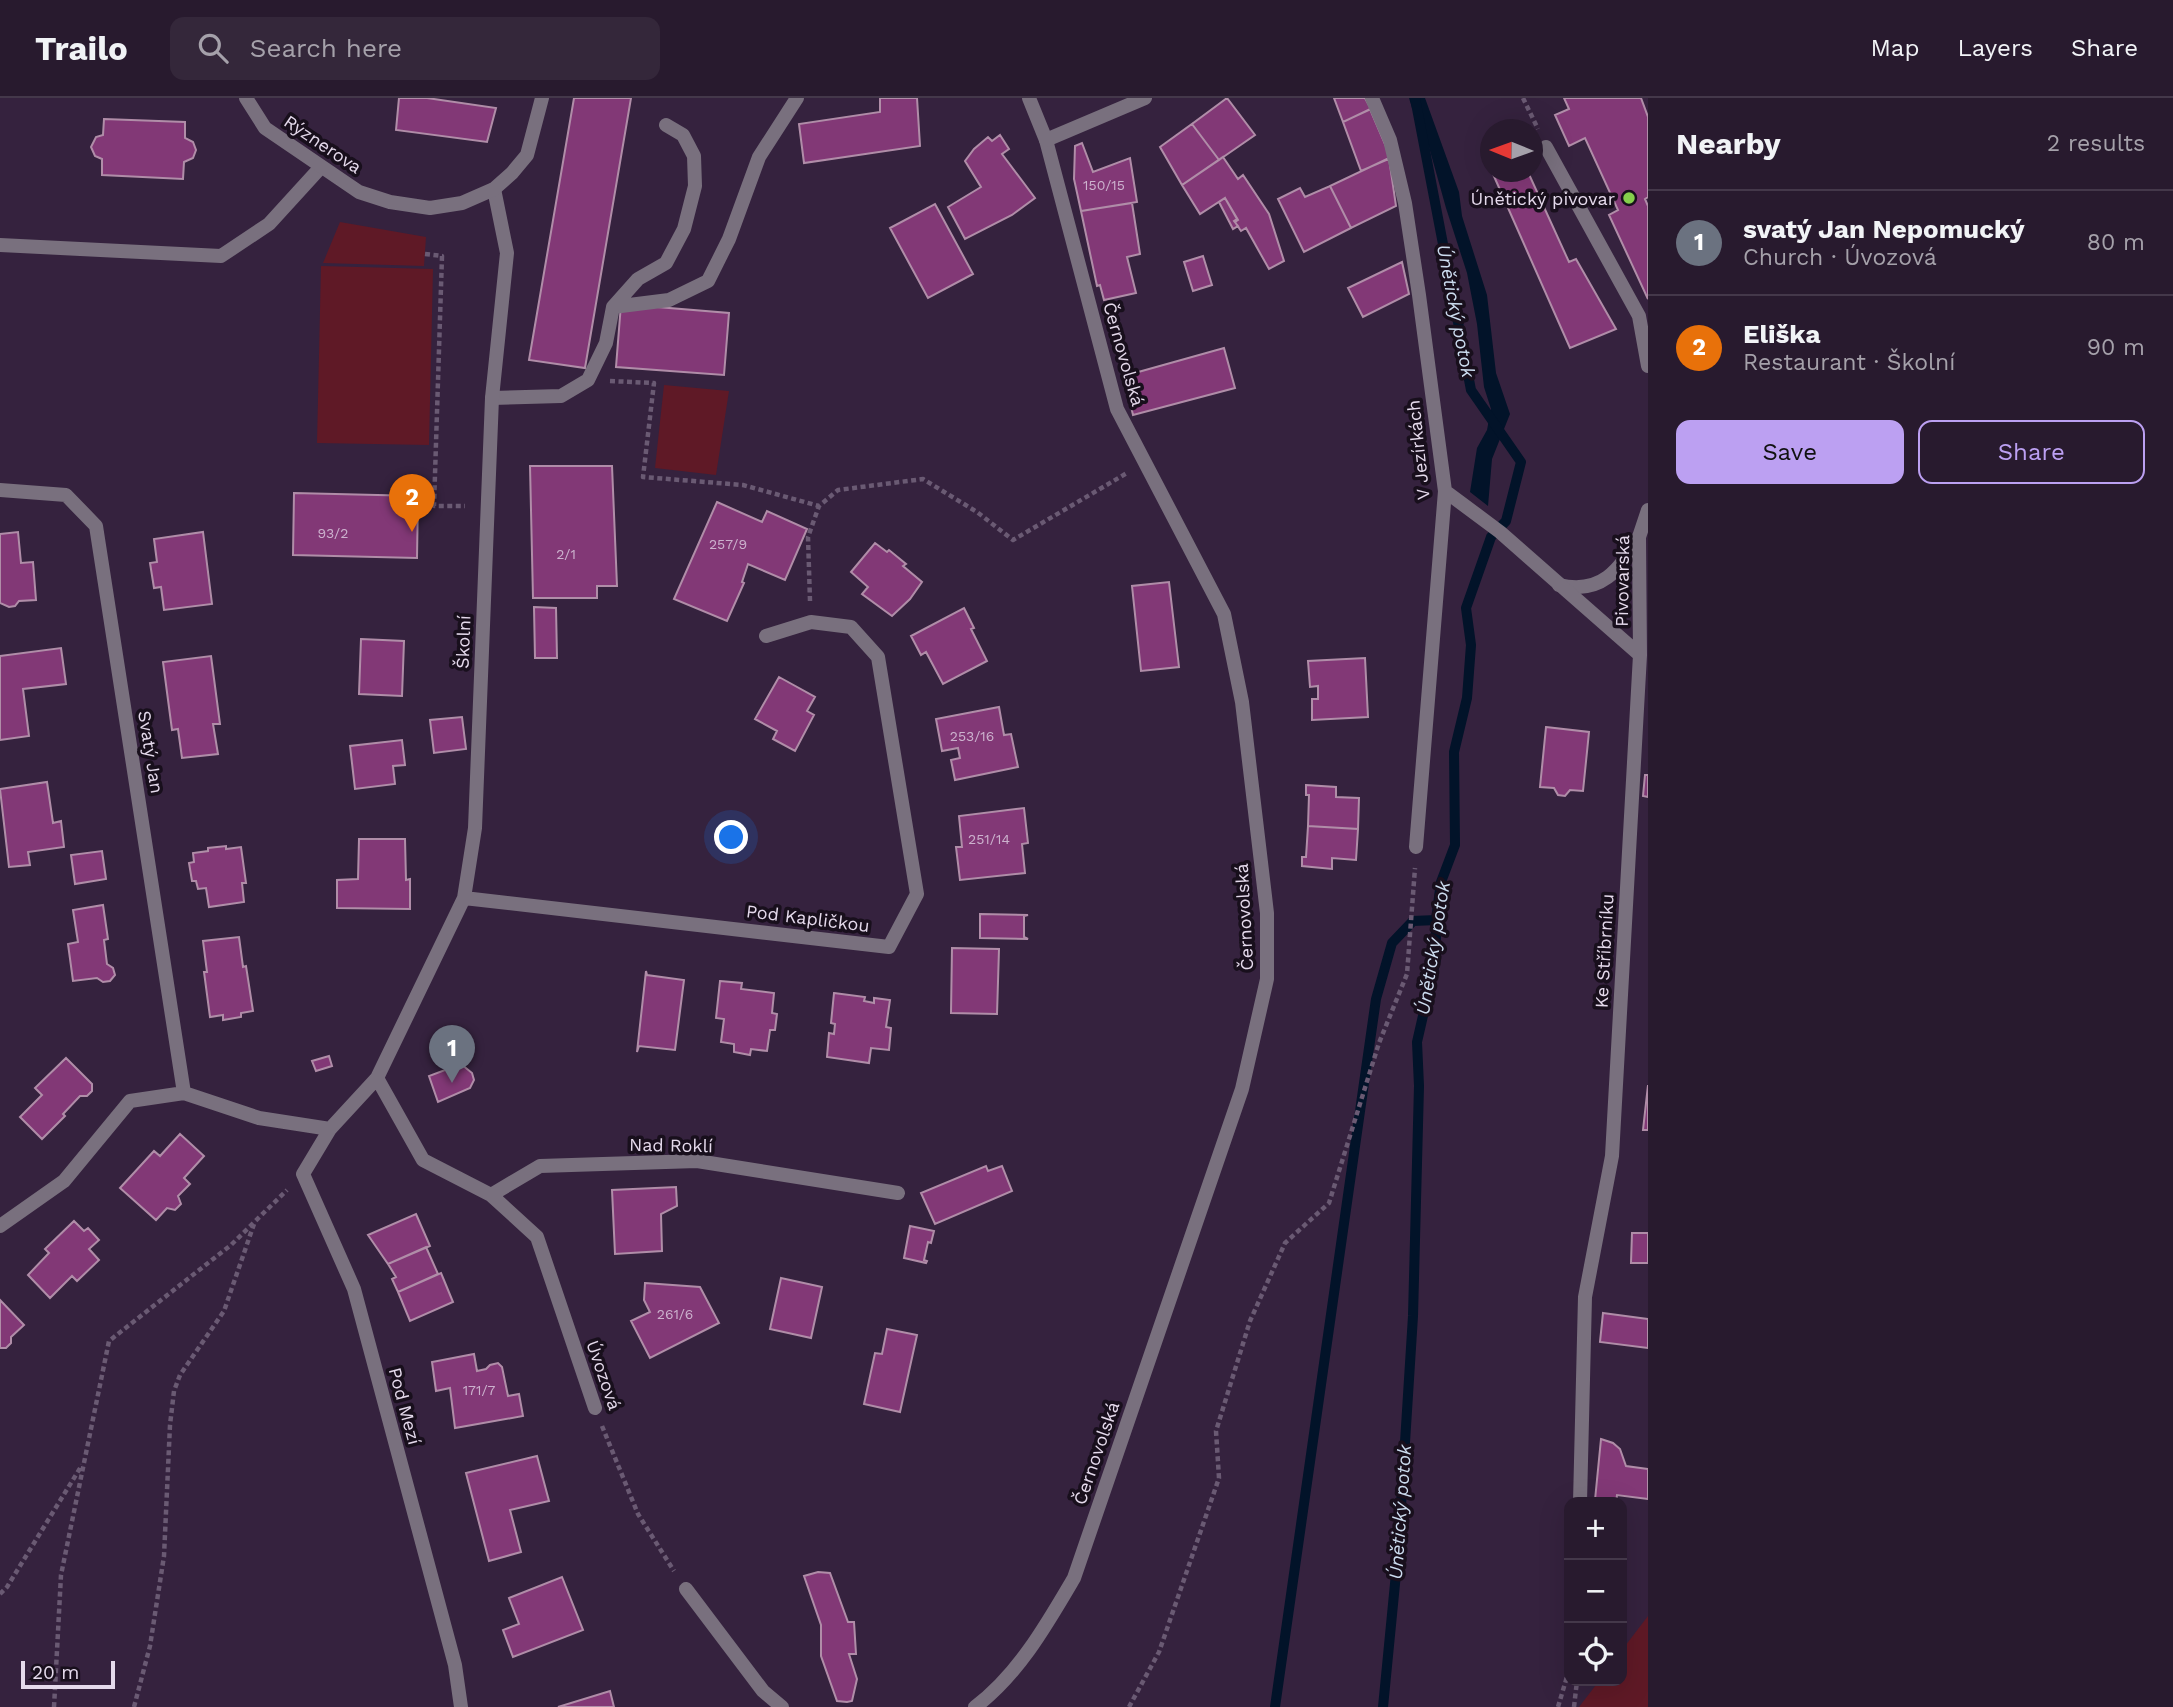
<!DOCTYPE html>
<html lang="en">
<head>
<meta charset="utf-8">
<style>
	:root { --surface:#281a2e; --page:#34273a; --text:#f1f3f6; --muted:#a5a1aa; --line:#44384a; --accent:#bca0f2 }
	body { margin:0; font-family:"Work Sans",sans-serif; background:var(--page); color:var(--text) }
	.controls { position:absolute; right:21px; bottom:21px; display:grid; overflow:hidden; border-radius:14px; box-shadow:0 7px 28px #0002 }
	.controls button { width:63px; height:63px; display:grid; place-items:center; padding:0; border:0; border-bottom:2px solid var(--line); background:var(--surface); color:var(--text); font:35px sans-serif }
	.compass { position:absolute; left:1480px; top:21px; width:63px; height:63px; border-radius:50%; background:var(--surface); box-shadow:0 7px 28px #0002; rotate:271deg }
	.scale { position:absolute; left:21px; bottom:18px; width:94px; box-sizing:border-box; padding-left:7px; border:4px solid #e5daec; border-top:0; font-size:19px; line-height:24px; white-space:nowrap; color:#e5daec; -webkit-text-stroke:5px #180f1c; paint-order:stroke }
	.you { position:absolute; left:732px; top:740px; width:24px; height:24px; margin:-18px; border:5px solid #fff; border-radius:50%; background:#1a73e8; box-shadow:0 0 0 10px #1a73e833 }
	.badge { display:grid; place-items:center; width:46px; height:46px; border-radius:50%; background:var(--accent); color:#fff; font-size:23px; font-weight:700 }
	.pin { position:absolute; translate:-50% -58px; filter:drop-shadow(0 2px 4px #0008) }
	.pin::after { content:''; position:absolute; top:37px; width:24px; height:21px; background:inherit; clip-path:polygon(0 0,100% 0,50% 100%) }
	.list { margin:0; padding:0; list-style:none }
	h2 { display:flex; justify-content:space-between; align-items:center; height:91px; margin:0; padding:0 28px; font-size:30px }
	h2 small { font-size:23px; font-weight:400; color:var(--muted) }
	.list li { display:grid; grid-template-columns:46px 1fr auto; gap:21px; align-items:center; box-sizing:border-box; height:105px; padding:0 28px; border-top:2px solid var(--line) }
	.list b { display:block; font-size:26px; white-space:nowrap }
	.list p { margin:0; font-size:23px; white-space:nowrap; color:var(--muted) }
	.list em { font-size:23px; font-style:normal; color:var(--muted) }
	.actions { display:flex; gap:14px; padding:21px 28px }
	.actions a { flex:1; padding:16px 0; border:2px solid var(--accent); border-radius:14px; text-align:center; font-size:24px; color:var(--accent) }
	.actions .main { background:var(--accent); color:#111 }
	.icon { flex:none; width:38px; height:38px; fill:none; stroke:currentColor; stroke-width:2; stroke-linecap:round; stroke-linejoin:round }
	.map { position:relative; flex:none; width:1648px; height:1609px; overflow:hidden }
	header { display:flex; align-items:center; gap:42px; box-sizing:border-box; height:98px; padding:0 35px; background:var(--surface); border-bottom:2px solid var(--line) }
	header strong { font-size:33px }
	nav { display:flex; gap:38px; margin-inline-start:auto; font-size:24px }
	.search { width:490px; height:63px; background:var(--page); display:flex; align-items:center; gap:18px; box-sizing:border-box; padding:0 24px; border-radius:14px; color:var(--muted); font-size:26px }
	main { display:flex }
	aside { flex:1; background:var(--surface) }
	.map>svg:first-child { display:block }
	.green { fill:#5f1926 }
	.water { fill:#021329 }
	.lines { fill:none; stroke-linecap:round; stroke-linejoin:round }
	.stream { stroke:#021329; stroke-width:10 }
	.building { fill:#823876; stroke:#b08da8; stroke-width:2 }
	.path { stroke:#6a5a73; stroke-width:4.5; stroke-dasharray:5 3.5; stroke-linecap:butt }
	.service { stroke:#79707e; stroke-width:14 }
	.minor { stroke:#79707e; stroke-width:14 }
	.tertiary { stroke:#79707e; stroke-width:14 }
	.poi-dot { fill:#85cf4c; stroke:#180f1c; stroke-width:2.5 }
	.labels { text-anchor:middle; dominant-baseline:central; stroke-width:7; stroke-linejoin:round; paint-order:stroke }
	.number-label { font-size:14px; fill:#ccb2ce }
	.street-label { font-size:18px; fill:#e5daec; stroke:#180f1c }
	.poi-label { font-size:18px; fill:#e5daec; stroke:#180f1c; text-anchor:end }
	.water-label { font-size:19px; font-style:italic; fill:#ccdcef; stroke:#180f1c }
</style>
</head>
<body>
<header>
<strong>Trailo</strong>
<div class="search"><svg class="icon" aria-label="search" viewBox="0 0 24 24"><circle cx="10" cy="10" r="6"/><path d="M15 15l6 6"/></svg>Search here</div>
<nav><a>Map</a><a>Layers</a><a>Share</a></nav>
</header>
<main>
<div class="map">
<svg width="1648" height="1609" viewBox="0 0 1648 1609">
	<rect width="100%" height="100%" fill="#35223e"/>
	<path class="green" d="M340,124L426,139L424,168L323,165Z
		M321,168L433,171L429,347L317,345Z
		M664,287L729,293L716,377L655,370Z
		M1648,1518V1609H1579L1599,1583H1622V1552Z"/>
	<path class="water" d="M1409,0H1425L1459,94L1462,118L1487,197L1496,275L1510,316L1492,361L1488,408L1470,394L1477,350L1487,332L1491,311L1484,289L1477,226L1467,175L1446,110L1422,24L1412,10Z"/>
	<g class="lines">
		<path class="stream" d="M1275,1609L1376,901L1392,845L1413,823L1436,822
			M1383,1609L1398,1455L1413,1218L1419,988L1417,944L1436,861V822L1441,784L1455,747L1454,654L1467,600L1471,547L1466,510L1491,439L1506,423L1521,364L1471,292L1415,0"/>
	</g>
	<path class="building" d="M399,0H427L496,10L487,44L396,32Z
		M574,0H631L585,270L529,262Z
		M880,0H917L920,48L804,65L799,26L880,14Z
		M1227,0L1255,37L1219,62L1192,26Z
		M1334,0H1365L1371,11L1343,24Z
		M1564,0H1641L1648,19V99L1645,101L1648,108V201L1609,117L1618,112L1585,40L1569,48L1555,17L1569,11Z
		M1370,11L1391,60L1361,73L1343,24Z
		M104,21L185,24V40L193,44L196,52L193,60L184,64L183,81L102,77V61L95,58L91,49L96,39L103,37Z
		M1192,26L1219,62L1182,87L1160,49Z
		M1000,37L1009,51L1002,56L1035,100L1012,117L965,141L948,109L981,89L965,63L974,51L988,39L992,43Z
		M1082,45L1093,74L1130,60L1137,104L1081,113L1074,81L1075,48Z
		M1223,59L1238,81L1243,77L1269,116L1284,163L1269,171L1246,130L1241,133L1235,124L1238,122L1225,100L1200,116L1182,87Z
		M1389,60L1396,108L1351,130L1330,88Z
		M1499,74H1528L1569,164L1576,161L1616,231L1570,250L1493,76Z
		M1330,88L1351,130L1304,154L1278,101L1300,90L1305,99Z
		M1225,100L1237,121L1234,123L1238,128L1233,131L1219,104Z
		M1132,105L1140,156L1127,159L1136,195L1104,202L1100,187L1097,188L1081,113Z
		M935,106L973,176L928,200L890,130Z
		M1203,158L1212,187L1193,193L1184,164Z
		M1402,164L1409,196L1363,219L1348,190Z
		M621,206L729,215L724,277L616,269Z
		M1224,250L1235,290L1133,317L1124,278Z
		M530,368H612L617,488H597V500H533Z
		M294,395L418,398L417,460L293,457Z
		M717,404L762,424L767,413L807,431L785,482L748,466L742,484L744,485L727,523L674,501Z
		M18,434L21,465L33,464L36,502L19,503L15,508L9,509L0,505V436Z
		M203,434L212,506L164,512L161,489L154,490L150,465L157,464L154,441Z
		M875,445L887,454L889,452L906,466L903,468L922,484L910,501L892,518L862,496L868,489L851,474Z
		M1169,484L1179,569L1141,573L1132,488Z
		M534,509L556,510L557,560H535Z
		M964,510L974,530L971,531L987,563L943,586L926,554L921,557L911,538Z
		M361,541L404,543L402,598L359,596Z
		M61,550L66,586L23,591L29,638L0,642V558Z
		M211,558L220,626H213L218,656L182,660L178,631L172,632L163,564Z
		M1365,560L1368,619L1312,622V601H1318V588L1310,589L1308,563Z
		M779,579L815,599L807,613L814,617L795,653L773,641L777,633L755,621Z
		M999,609L1004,637L1011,636L1018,669L955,682L951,662L960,660L958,650L942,653L936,621Z
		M462,619L466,651L434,655L430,622Z
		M1546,629L1589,634L1583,693L1570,692L1565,698L1558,697L1554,690L1540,689Z
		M402,642L405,667L393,668L395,686L355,691L350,648Z
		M1645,677H1648V699L1643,698Z
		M47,684L53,725L61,723L64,749L28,754L30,767L9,769L0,691Z
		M1306,687L1336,689V699L1359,700L1358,731L1308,728L1309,697H1306Z
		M1024,710L1028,745L1022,746L1025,775L960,782L956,749H962L959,718Z
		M1308,728L1358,731L1356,762L1332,760V771L1302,768V759H1306Z
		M359,741H405L406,782L410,781V811L337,810V782L358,781Z
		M226,748V751L241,749L246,785H242L244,804L209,809L206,790L198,791L196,783H192L189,765L194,764L193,755L208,753V750Z
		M102,753L106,781L75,786L71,757Z
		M103,807L108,841L104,842L107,866L113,870L115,877L110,883L103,884L97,880L73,883L68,846L78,844L73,812Z
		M980,816L1028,817L1024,818V839L1028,841L980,840Z
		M239,839L243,869L246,868L253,913L241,915V919L223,922V917L210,919L204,874H207L203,843Z
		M952,850L999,851L997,916L951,915Z
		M646,873L647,877L684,882L675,952L639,948L637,954Z
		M720,883L742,885L741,891L774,895L772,915L777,916L775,932H770L767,953L751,951L750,957L734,954V946L721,944L724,921L716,920Z
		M834,895L865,899L864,903L874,905V900L890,902L886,929L891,930L889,952L871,950L869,965L827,959L829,935L834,936L835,926L831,925Z
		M329,958L332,968L316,973L312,963Z
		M66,960L92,986V993L87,998H80L63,1016L65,1018L42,1041L20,1019L42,997L35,990Z
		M461,966L472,975L474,982L470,990L438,1004L429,978Z
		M1648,987V1032H1643Z
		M180,1036L204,1058L184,1080L190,1086L178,1098L181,1106L175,1112L167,1110L156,1122L120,1090L154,1053L160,1058Z
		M986,1068L988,1073L1002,1068L1012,1093L935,1126L921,1095Z
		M676,1089L677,1108L661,1116L662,1153L615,1156L612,1092Z
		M416,1116L430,1148L388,1166L368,1137Z
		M74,1123L84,1133L88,1130L99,1142L89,1151L99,1162L77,1183L72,1178L50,1200L28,1177L49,1155L45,1151Z
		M910,1128L934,1133L931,1145L928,1144L924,1162L927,1163L926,1165L904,1160Z
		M1632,1135H1648V1165H1631Z
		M426,1149L438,1176L398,1194L392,1181L396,1179L388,1166Z
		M441,1175L453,1204L410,1223L398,1194Z
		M781,1180L822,1189L811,1240L770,1231Z
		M645,1185L700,1189L719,1225L650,1260L631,1223L650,1214L644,1202Z
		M0,1202L24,1227L11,1239V1245L6,1250H0Z
		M1603,1215L1648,1221V1250L1600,1244Z
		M887,1231L917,1237L900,1314L864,1306L875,1255L882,1256Z
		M474,1256L477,1273L486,1271L490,1267L498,1265L502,1269L508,1298L519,1296L523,1318L455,1330L450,1290L436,1293L432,1264Z
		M1601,1341L1613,1345L1620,1351L1626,1368L1648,1371V1401L1617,1397L1616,1404L1595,1402Z
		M537,1358L549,1403L510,1412L521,1454L489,1463L466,1375Z
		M818,1474L830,1475L848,1524H854L856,1556H849L857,1581L852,1603L847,1604L837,1603L821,1558V1527L804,1478Z
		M562,1479L583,1532L513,1559L503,1532L519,1526L509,1500Z
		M610,1593L614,1609H558Z"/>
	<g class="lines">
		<path class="path" d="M1523,0L1538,31
			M425,156L442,158L434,408H465
			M610,283L654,285L643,379L743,387L819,408
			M810,503L808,439L819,408L838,392L923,381L977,414L1013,442L1127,375
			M602,1328L638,1416L674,1473
			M0,1496L7,1489L82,1367
			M54,1609L61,1477L109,1243L231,1147L287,1092
			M134,1609L150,1548L164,1458L170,1327L174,1293L180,1277L224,1213L254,1126
			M1129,1609L1159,1554L1219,1380L1216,1333L1250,1223L1285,1145L1329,1105L1379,945L1407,876L1415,770
			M1558,1609L1569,1572
			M1574,1609L1577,1583"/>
		<path class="service" d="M1546,49L1639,218L1648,268
			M613,209L669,202L708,183L729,141L759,59L797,0
			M492,300L561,298L588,282L606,245L613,209L638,181L666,165L684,131L695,88L694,58L683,37L666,27
			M1559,487C1601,497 1620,472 1639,439"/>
		<path class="minor" d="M1372,0L1390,42L1405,105L1419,197L1445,393L1416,749
			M0,147L221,158L269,126L321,69
			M0,392L66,397L96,428L184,995
			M1445,393L1500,434L1640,557
			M464,800L889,849L917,796L878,559L851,529L811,524L766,538
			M377,980L423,1062L491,1097L537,1139L595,1310
			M330,1031L303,1076L354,1191L455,1567L461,1609
			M491,1097L540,1068L697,1063L898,1095
			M0,1128L64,1083L130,1003L184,995L259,1020L330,1031L377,980L464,800L475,730L492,300L507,155L494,91
			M1580,1404L1585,1199L1612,1058L1640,557L1639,439L1648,412
			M686,1491L763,1593L782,1609
			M975,1609C1018,1577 1047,1526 1074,1480L1242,991L1267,881V815L1242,604L1224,516L1117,311L1046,42"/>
		<path class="tertiary" d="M246,0L265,30L359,94L390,104L430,110L462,105L494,91L512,75L527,57L542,0
			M1029,0L1046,42L1145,0"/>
	</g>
	<circle class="poi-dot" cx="1629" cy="100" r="7"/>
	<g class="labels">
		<g class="number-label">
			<text x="1104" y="87">150/15</text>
			<text x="333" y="435">93/2</text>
			<text x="728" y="446">257/9</text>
			<text x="566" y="456">2/1</text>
			<text x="972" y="638">253/16</text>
			<text x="989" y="741">251/14</text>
			<text x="675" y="1216">261/6</text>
			<text x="479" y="1292">171/7</text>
		</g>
		<g class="street-label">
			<text transform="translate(323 46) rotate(34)">Rýznerova</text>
			<text transform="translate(1124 256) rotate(74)">Černovolská</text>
			<text transform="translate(1418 352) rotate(-96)">V Jezírkách</text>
			<text transform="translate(1622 483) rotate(-89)">Pivovarská</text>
			<text transform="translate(463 544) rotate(-88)">Školní</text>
			<text transform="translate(151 654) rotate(81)">Svatý Jan</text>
			<text transform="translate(1244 819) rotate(-93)">Černovolská</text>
			<text transform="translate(808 820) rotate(7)">Pod Kapličkou</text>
			<text transform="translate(1604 853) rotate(-87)">Ke Stříbrníku</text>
			<text transform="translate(671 1047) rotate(1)">Nad Roklí</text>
			<text transform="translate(604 1277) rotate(71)">Úvozová</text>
			<text transform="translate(405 1308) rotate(75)">Pod Mezí</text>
			<text transform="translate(1096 1355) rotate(-71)">Černovolská</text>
		</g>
		<g class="poi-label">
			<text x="1615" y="100">Únětický pivovar</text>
		</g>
		<g class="water-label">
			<text transform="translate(1456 213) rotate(79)">Únětický potok</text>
			<text transform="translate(1433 850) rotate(-81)">Únětický potok</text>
			<text transform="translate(1400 1414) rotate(-86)">Únětický potok</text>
		</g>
	</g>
</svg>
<div class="controls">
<button>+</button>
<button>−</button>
<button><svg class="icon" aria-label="locate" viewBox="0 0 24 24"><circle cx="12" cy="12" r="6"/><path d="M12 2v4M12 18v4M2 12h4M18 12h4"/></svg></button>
</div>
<svg class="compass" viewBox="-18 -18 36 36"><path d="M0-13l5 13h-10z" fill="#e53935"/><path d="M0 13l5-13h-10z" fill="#a5a1aa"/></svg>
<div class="scale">20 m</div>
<div class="you"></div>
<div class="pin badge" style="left:452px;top:985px;background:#6b7280">1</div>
<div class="pin badge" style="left:412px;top:434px;background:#e8710a">2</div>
</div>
<aside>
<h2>Nearby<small>2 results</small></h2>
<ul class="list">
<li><span class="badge" style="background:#6b7280">1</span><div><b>svatý Jan Nepomucký</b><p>Church · Úvozová</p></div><em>80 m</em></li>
<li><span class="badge" style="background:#e8710a">2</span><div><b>Eliška</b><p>Restaurant · Školní</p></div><em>90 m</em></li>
</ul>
<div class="actions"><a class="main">Save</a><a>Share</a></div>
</aside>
</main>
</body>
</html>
